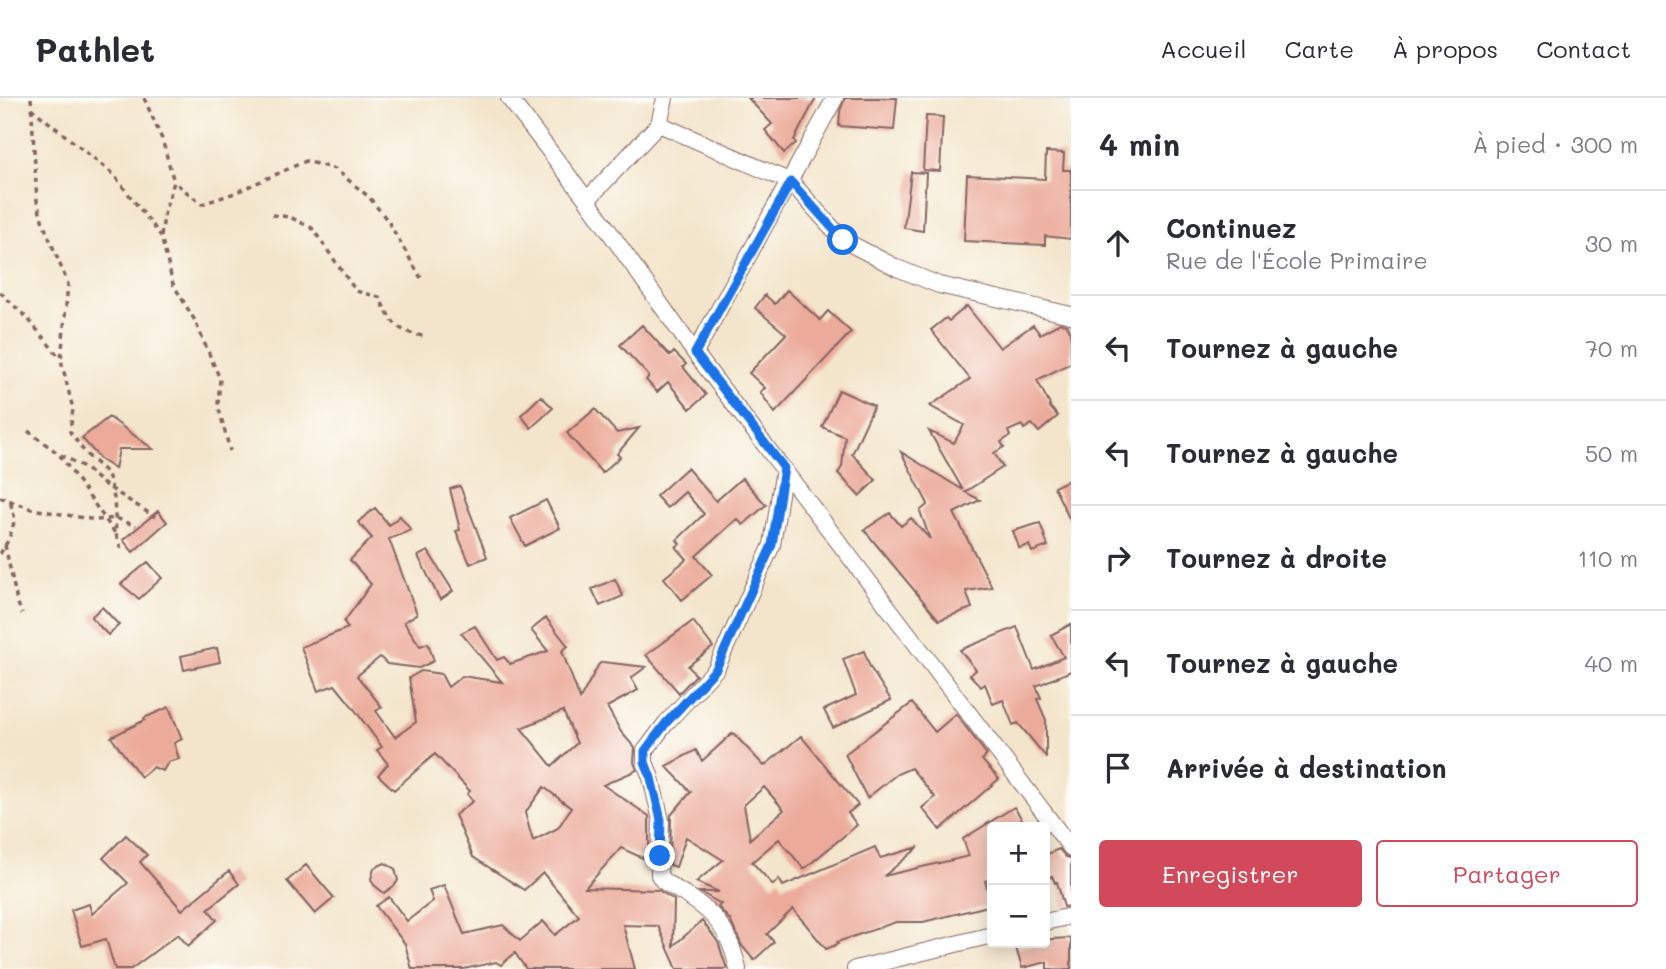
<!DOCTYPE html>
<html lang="fr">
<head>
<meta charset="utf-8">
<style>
	:root { --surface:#fff; --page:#f7f7f7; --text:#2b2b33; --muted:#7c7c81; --line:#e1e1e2; --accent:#d1495b }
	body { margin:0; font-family:Mali,sans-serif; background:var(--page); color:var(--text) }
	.controls { position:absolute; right:21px; bottom:21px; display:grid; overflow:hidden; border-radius:7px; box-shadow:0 4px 18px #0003 }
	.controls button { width:63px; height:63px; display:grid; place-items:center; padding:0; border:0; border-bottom:2px solid var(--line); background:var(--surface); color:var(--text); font:35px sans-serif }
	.stop { position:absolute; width:21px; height:21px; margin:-16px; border:5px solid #1a73e8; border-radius:50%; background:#fff }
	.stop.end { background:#1a73e8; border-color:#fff; box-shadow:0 2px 7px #0008 }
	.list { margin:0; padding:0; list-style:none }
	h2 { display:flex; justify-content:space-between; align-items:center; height:91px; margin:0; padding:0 28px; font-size:30px }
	h2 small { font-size:23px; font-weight:400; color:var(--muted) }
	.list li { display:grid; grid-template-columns:46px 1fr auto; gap:21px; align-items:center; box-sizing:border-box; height:105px; padding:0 28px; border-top:2px solid var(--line) }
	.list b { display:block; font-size:26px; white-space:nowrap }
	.list p { margin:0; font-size:23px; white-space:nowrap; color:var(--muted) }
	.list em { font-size:23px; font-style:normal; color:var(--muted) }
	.actions { display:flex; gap:14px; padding:21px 28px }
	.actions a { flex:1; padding:16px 0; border:2px solid var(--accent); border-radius:7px; text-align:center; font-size:24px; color:var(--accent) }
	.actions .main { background:var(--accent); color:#fff }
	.icon { flex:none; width:38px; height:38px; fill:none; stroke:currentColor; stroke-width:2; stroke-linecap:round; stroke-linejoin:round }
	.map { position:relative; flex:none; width:1071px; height:871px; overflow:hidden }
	header { display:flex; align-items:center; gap:42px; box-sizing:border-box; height:98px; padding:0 35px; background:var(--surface); border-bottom:2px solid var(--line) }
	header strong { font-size:33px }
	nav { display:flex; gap:38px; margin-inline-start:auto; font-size:24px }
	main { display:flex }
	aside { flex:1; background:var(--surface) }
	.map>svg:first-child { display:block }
	.building { fill:#ebaa9a; fill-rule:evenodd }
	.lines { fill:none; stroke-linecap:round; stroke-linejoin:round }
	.street-casing { stroke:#856463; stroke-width:18 }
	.path { stroke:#856463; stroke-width:3.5; stroke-dasharray:5 5; stroke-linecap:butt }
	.street { stroke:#fff; stroke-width:16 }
	.route { stroke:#1a73e8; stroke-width:9 }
</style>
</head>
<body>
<header>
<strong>Pathlet</strong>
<nav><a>Accueil</a><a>Carte</a><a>À propos</a><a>Contact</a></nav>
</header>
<main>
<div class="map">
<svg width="1071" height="871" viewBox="0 0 1071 871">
	<rect width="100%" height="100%" fill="#fdfcf7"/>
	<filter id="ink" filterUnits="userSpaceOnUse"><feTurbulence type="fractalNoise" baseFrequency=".0143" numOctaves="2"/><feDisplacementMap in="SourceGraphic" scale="14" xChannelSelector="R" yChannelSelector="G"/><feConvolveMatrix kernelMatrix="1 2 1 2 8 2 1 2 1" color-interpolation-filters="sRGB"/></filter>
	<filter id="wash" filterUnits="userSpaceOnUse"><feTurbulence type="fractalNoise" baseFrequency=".00686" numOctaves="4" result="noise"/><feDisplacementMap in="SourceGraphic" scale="28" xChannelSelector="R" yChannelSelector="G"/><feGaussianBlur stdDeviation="1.57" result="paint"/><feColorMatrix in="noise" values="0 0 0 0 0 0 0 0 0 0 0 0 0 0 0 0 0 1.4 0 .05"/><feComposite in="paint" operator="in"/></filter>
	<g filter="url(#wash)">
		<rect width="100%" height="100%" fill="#f3e5cb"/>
		<g id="blocks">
			<path class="building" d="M748,0H816L794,42L796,45L784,55L765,32L772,26Z
				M845,0H897L894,32L839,28L840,13Z
				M926,18L943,19L940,73L923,72Z
				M1046,54L1064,55L1063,72H1071V141L1045,138V147L964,143L967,77L1045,81Z
				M911,74L926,75L923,133L904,130Z
				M787,192L820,222L828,213L851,234L775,315L760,294L765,290L749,275L786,236L755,210L765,197L775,206Z
				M967,208L1000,250L1033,227L1040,236L1060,225L1067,227L1071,235V265L1037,282L1050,307L1049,308L1058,318L1039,334L1032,326L1024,331L1022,327L1008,333L1010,338L1001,344L1004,349L994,355L1003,369L965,394L980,402L954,415L992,489L966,493L972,510L939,522L864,432L890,415L901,428L911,420L930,441L920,413L928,406L901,354L963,392L929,333L954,345L964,327L930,308L970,281L931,232L946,220L949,223Z
				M642,227L670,258L674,254L686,266L683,269L706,297L690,311L668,284L657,294L646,282L649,278L620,247Z
				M839,292L874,308L852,356L876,382L859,398L838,375L842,369L845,339L822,329Z
				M541,298L553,310L531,330L521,317Z
				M595,311L617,335L639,330L617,356L620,359L602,375L567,335Z
				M109,319L153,351H119L115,371L101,362L82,340Z
				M687,370L716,403L742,380L766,407L743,427L737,421L696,458L712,477L682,502L664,480L687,461L676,449L680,446L677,442L704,416L685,394L667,410L656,398Z
				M1071,381V424L1054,389Z
				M460,388L487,459L470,466L456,433L460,432L450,391Z
				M546,402L560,430L525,448L510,420Z
				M375,410L389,427L400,418L411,432L389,441L417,516L404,524L420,548L428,545L434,563L419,570L387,566L380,559L357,578L382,609L376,613L395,639L416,624L409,580L421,573L441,576L448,589L462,578L502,584L461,535L475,528L497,562L504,559L510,566L548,553L531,532L546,520L568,548L562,553L580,601L599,566L603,564L646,569L631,580L638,592L607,609L621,634L635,650L634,664L637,672L603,687L649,718V759L647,762L621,750L585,790L658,792L674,802L673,848L702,823L718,844L727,871H677L658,828L623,827L635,871H526L515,855L501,867L496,864L464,871H412L405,846L376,808L389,799L407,823L433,803L429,792L444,787L464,836L503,827L520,843L543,823L555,837L579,818L543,775L524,792L473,759L455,717L473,703L467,696L470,693L435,656L394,692L378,677L388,666L377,652L382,649L352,608L335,587L318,593L301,549L348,530L344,524L371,486L350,462L372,440L358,424ZM563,613L577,645L552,668L521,630ZM544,689L571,710L558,730L533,743L525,715Z
				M158,413L167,424L133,454L123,442Z
				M1040,425L1048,448L1032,454L1029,447L1019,450L1013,433Z
				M428,453L453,493L440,502L418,458Z
				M148,464L162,480L139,501L121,486Z
				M615,481L623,498L600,508L592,491Z
				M102,509L119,527L108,537L91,519Z
				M693,523L713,549L688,568L696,577L679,595L646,557Z
				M1071,526V573L1036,588L1041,600L1037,601L1046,622V659L1018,625L1013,627L1003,602L993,606L985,586L981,589L970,577L976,572L960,552L1017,529L1034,572L1064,559L1051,537Z
				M217,550L220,564L184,572L181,558Z
				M864,553L870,569L891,602L833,630L824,612L856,597L843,561Z
				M912,605L935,634L956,616L987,657L982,662L999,681L940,732L922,710L935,699L911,670L897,676L867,700L845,656Z
				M169,609L182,641L174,645L179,661L168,664L163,673L153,669L141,679L111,639L145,622L144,620Z
				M733,635L764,668L801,638L858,707L848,715L857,727L804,771L779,741L752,764L773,787L779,781L783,788L875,749L880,760L919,749L884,778L969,758L963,741L1014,709L1027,729H992V781L985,783L992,807L923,824H896L837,844L838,846L826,851L793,811L767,836L774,844L754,862L742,848L730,822L718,809L721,806L700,794H719L696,784L723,762L686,739L676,769L670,767L671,717L691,694L666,668L696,652L702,663ZM764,689L784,712L750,741L744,707Z
				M126,737L147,757L140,764L182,812L229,773L239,786L208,811L217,822L188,848L178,836L131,871H115L106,841L82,848L71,812L89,806L92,816L128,785L103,760Z
				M1059,751L1066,759L1071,760V808L1064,809L1057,784L1055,785L1052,778L1045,782V757Z
				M385,765L395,771L398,782L395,787L384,795L374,787L371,781L374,770Z
				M306,767L334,800L315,816L287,783Z
				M1071,840V871H1047V864L1022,870L1016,850L1045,845V843L1051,841Z"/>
		</g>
	</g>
	<g filter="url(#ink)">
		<use href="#blocks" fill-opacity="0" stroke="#856463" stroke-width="2"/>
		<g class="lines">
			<defs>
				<path id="street" d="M509,0L587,102L695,255L1071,750
					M659,26L791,84L843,142L897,170L939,187L1071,217
					M587,102L659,26L665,0
					M695,255L835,0
					M1045,824L1071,818
					M738,871C727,820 705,808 663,783L659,777L661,722L651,680L645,664V653L666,625L716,571L772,447L784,371
					M855,871L992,837"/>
			</defs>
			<use href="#street" class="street-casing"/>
			<path class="path" d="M31,0L37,103L43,125L68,186L61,262L73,311L70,334L86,356L108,376L114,400L116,436L121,451
				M144,0L162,41L174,84
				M31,10L113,76L161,138L173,186L194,221L220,281L218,307L230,353
				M272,117L290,119L312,130L356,193L379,199C391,223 395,233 423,238
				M161,138L165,112L174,84L202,106L232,96L306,63L335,71L369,99L388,123L421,180
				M0,194L29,222L60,260
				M28,333L59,356L115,435
				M61,357L84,369L102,385L155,419
				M0,399L32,411L96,422L116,420L136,428
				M5,447L17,503L22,516
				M0,456L9,441L15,421L10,403"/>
			<use href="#street" class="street"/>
		</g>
	</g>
	<g class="lines" filter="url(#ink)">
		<path class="route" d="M660,758L661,722L651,680L645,664V653L666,625L716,571L772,447L784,370L695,255L791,84L843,142"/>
	</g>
</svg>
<div class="controls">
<button>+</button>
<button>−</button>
</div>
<div class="stop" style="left:843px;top:142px"></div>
<div class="stop end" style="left:660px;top:758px"></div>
</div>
<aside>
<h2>4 min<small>À pied · 300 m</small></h2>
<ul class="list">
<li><svg class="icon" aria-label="ahead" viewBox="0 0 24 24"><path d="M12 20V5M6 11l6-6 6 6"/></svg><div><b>Continuez</b><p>Rue de l'École Primaire</p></div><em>30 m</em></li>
<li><svg class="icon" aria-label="left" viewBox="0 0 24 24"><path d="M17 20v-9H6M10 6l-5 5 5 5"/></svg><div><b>Tournez à gauche</b></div><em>70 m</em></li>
<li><svg class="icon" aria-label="left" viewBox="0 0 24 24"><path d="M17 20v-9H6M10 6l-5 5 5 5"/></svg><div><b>Tournez à gauche</b></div><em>50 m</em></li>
<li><svg class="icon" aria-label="right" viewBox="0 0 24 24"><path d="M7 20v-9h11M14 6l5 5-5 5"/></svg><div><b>Tournez à droite</b></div><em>110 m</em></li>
<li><svg class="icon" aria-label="left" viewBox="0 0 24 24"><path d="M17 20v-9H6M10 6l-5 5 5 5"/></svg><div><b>Tournez à gauche</b></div><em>40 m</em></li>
<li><svg class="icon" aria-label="arrive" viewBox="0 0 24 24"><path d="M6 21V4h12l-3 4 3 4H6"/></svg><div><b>Arrivée à destination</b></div></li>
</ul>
<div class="actions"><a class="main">Enregistrer</a><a>Partager</a></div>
</aside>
</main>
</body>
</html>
